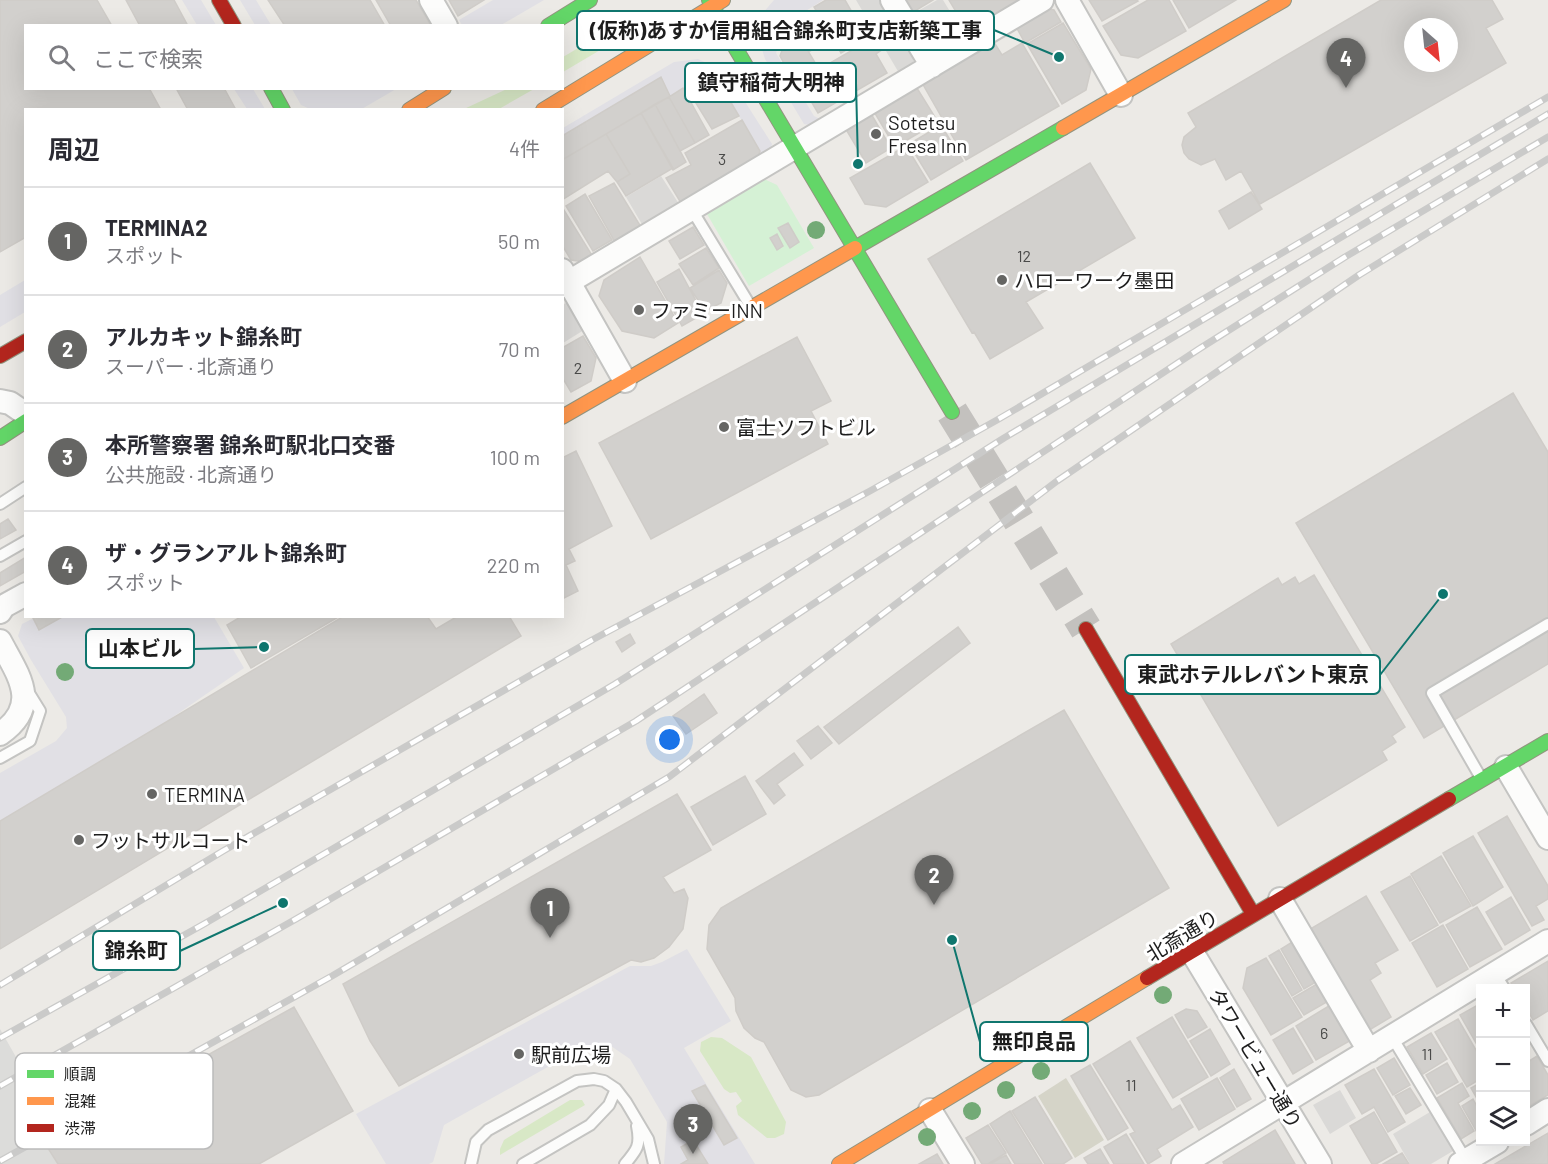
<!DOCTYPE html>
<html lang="ja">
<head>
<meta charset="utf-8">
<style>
	:root { --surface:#fff; --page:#f7f7f7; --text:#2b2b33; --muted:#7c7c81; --line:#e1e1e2; --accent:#656563 }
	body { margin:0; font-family:Barlow,"Noto Sans JP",sans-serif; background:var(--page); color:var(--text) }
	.controls { position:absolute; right:18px; bottom:18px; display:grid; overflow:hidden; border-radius:0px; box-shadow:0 6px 24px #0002 }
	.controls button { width:54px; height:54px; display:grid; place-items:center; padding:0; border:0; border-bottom:2px solid var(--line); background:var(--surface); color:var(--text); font:30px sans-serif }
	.compass { position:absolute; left:1404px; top:18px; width:54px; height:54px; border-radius:50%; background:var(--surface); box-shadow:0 6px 24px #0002; rotate:153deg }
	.you { position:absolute; left:670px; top:740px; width:21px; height:21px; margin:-15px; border:4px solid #fff; border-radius:50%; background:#1a73e8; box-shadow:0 0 0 9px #1a73e833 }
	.badge { display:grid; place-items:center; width:39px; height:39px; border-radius:50%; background:var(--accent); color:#fff; font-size:20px; font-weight:700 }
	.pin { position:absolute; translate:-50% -50px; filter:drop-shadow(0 2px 3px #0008) }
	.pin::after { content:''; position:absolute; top:32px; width:21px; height:18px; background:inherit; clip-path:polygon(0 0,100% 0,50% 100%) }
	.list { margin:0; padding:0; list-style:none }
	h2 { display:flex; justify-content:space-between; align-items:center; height:78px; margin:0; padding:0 24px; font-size:26px }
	h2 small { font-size:20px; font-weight:400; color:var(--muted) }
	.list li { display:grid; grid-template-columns:39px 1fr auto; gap:18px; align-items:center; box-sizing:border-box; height:108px; padding:0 24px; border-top:2px solid var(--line) }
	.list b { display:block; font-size:22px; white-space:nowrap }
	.list p { margin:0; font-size:20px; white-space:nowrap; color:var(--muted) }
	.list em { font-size:20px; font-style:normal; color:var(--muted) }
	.icon { flex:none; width:33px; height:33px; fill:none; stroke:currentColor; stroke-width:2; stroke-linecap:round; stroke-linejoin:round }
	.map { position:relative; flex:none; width:1548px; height:1164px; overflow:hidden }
	.search { position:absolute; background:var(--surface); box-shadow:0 6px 24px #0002; left:24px; top:24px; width:540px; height:66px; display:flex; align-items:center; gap:15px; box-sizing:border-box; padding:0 21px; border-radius:0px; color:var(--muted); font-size:22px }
	.panel { position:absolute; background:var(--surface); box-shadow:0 6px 24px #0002; left:24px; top:108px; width:540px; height:510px; border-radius:0px }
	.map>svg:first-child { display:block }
	.religious { fill:#dad9d7 }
	.construction { fill:#d5d4c8 }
	.grass { fill:#d8e8c6 }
	.park { fill:#d5f1d5 }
	.plaza { fill:#e1e0e5 }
	.pier { fill:#dcdcda }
	.building { fill:#d2d0cd; stroke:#cfccc8; stroke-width:1.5; fill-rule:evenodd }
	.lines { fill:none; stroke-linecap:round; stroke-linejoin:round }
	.secondary-tunnel { stroke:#c3c1be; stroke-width:32; stroke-dasharray:32 16; stroke-linecap:butt }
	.lane-casing { stroke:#c4c4c2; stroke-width:14 }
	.street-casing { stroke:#c4c4c2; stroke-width:26 }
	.fast-casing { stroke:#92947f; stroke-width:16 }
	.slow-casing { stroke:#92947f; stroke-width:16 }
	.jam-casing { stroke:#92947f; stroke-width:16 }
	.lane { stroke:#fcfcfb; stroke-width:10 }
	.street { stroke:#fcfcfb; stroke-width:22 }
	.fast { stroke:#63d668; stroke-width:14 }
	.slow { stroke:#ff974d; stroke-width:14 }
	.jam { stroke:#b3261e; stroke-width:14 }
	.rail-casing { stroke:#cacac9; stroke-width:7 }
	.rail { stroke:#fff; stroke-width:4.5; stroke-dasharray:14; stroke-linecap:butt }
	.tree { fill:#73aa76 }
	.poi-dot { fill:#656563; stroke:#fff; stroke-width:2 }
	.labels { text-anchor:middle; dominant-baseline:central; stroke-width:6; stroke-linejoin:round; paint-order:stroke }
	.number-label { font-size:16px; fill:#4a4a49 }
	.poi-label { font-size:20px; fill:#1d1d1d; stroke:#fff; text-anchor:start }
	.street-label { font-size:20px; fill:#1d1d1d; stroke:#fff }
	.key { fill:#fff; stroke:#bbb; stroke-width:1.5 }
	.key-label { font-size:16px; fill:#1d1d1d }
	.leader { fill:none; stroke:#0f766e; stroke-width:2 }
	.callout-dot { fill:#0f766e; stroke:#fff; stroke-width:2 }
	.callout { fill:#fff; stroke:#0f766e; stroke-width:2 }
	.callout-label { font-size:21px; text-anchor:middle; font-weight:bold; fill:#1d1d1d }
</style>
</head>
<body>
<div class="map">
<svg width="1548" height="1164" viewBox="0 0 1548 1164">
	<rect width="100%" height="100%" fill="#eceae6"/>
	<path class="religious" d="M856,0H883L914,54L913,66L899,73Z
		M937,0H943L965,36L943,49L928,47L911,15Z
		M661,176L679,204L643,226L626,197Z
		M567,302L584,330L563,343V305Z
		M1340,1090L1356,1118L1330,1134L1313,1105Z
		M1430,1112L1453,1151L1431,1164H1410L1393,1134Z"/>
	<path class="construction" d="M1066,1078L1104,1140L1075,1158L1038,1096Z"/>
	<path class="grass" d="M622,22L629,33L563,72V57Z
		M509,88L534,89L499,109H464Z
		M711,1037L722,1038L751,1057L786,1122L784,1134L775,1138H767L738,1115L736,1106L742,1101L736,1092L730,1093L724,1089L700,1051L701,1042Z
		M570,1100H582L585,1105L500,1155V1149L504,1140Z"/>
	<path class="park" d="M764,179L777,185L814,248L749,286L707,214Z"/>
	<path class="plaza" d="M182,0H201L216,25H197Z
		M240,0H256L271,25H255Z
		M493,0H544L501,25H462L459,20Z
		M774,0H823L787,23L776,53L814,116L822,120L814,126L804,124L765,59L758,36L762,14Z
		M698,59L726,72L772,144L769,154L755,163L760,151L723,89L695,81L563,160V128L674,62Z
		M234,89H253L265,109H247Z
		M331,89L338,90L341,88L396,89L360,110L310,109L301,105L292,89Z
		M25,280V312L0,327V295Z
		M36,617H214L244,668L157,728L0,821V773L56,741L67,728L66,717L31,660L18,636L22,624Z
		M687,949L731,1021L684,1048L755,1164H664L667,1122L630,1059L608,1044L580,1049L444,1125L433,1162L429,1164H386L356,1114L630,966H651L662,962Z"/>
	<path class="pier" d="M0,1029L77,1164H0Z"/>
	<path class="building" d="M0,0H97L112,26H26V88H149L161,110H26V237L0,252Z
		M126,0H174L188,26H140Z
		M268,0H370L385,26H285Z
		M376,0H416L431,26H391Z
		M449,0H484L458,16Z
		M826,0H845L867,38L841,53L814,7Z
		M902,0H933L910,14Z
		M949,0H1018L1019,2L968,32Z
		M1089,0H1137L1138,1L1102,21Z
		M1148,0H1169L1186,31L1138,58L1121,55L1103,26Z
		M1173,0H1236L1189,28Z
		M1381,0H1492L1503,19L1486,28L1506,63L1260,204L1241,171L1226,180L1215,159L1201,165L1189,159L1184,153L1182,145L1184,137L1196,127L1188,113ZM1413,27H1449V63H1413Z
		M1045,8L1054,10L1061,22L1025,43L1015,25Z
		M815,16L828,41L810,51L796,28Z
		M1063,23L1091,69L1086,90L1062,104L1027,44Z
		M795,29L817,66L793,80L780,56L788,34Z
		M992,39L1002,55L1022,43L1059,106L966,160L921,81Z
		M868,41L870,45L878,41L883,49L876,54L887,73L818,113L799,81Z
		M661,77L670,96L669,97L562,160V136Z
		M695,81L723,89L739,116L712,129L686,87Z
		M915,85L938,122L895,147L873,110Z
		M176,88H224L236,110H188Z
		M683,88L709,135L695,143L669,97Z
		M669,97L695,143L680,151L655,104Z
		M655,104L686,162L673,170L641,113Z
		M870,112L891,148L866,163L844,126Z
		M641,113L673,168L626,196L617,182L630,174L606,134Z
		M742,120L760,151L755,163L681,203L666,178L691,165L685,153Z
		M941,125L963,161L931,180L909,144Z
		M606,134L630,174L617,182L608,171L562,200V160Z
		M906,146L928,182L886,207L865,204L850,178Z
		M1090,163L1135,238L1026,302L1043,328L990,359L974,332L972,333L928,259Z
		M614,183L641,227L615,242L589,196Z
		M1251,192L1262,209L1229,229L1219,211Z
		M585,194L612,240L593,251L566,206Z
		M562,207L593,257L585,262L571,260L562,245Z
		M788,223L799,242L790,248L778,228Z
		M693,227L704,245L680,259L669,241Z
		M777,234L783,246L777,250L770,238Z
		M706,248L719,268L693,285L679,264Z
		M640,257L678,323L654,338L622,331L599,296L604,280Z
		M679,269L703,314L682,326L657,282Z
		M719,270L727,283L721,303L705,311L690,288Z
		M583,336L596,358L591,381L571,392L562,377V348Z
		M797,337L831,401L811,411L828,444L651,539L599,443Z
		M1513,393L1548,452V664L1424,738L1296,523Z
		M576,451L612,526L569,549L575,561L566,565L578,591L562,599V458Z
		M8,519L16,530L0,539V524Z
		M26,557V571L0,586V573Z
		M1314,575L1405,727L1392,736L1396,742L1382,751L1387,760L1278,826L1171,644L1278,578L1282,585L1295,577L1299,584Z
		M36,616H64L39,630L33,618Z
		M242,616H340L251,668L227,625Z
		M344,616H427L436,629L458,616H509L521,636L0,949V821Z
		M958,627L970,643L839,744L824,727Z
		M630,634L635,643L622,652L616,642Z
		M704,694L717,713L686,734L673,716Z
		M1064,710L1169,888L819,1095L806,1097L791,1090L764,1042L755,1038L744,1028L736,1011L735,998L707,949L709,925L721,908Z
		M818,726L832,743L811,759L797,741Z
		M794,753L803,765L777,784L785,795L774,804L756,781Z
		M745,776L766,814L713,845L691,807Z
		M677,794L711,850L663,877L674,893L684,889L688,898L683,929L669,947L654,958L641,962L631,960L399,1086L370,1041L343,984Z
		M1507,816L1548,886V899L1536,906L1544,920L1532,926L1478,833Z
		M1473,836L1503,887L1473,906L1443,853Z
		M1441,856L1471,906L1440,923L1411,874Z
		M1410,876L1438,925L1410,941L1381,892Z
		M1366,896L1398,950L1375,963L1381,973L1370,980L1391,1017L1366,1032L1307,931Z
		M1511,897L1530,930L1505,945L1486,912Z
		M1477,907L1502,949L1470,967L1446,925Z
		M1443,925L1468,969L1437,987L1412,943Z
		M1297,939L1321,979L1304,989L1281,949Z
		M1279,950L1302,990L1292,996L1269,956Z
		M1266,958L1302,1017L1271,1035L1243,988L1247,968Z
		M1548,961V1011L1533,1020L1526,1007V988H1514L1511,983Z
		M1322,981L1332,999L1304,1015L1293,998Z
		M1332,1004L1353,1039L1316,1060L1296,1026Z
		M1476,1006L1480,1014V1050L1460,1015Z
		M294,1007L353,1111L259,1164H58L46,1145Z
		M1186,1009L1197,1011L1207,1027L1188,1038L1175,1015Z
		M1172,1017L1208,1077L1173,1098L1137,1038Z
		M1458,1019L1480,1057V1079L1467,1087L1435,1032Z
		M1293,1028L1313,1062L1293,1074L1273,1040Z
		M1210,1029L1230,1064L1211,1076L1190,1041Z
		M1431,1033L1447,1059L1423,1074L1407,1047Z
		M1130,1041L1172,1110L1180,1105L1193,1127L1157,1149L1161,1156L1148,1164L1130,1134L1135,1132L1093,1064Z
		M1537,1056L1548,1075V1095L1526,1108V1063Z
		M1394,1058L1410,1085L1393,1095L1377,1068Z
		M1447,1063L1458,1082L1437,1094L1426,1075Z
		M1090,1065L1128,1128L1108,1140L1071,1076Z
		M1234,1069L1251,1099L1237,1107L1220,1078Z
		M1374,1069L1405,1122L1388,1132L1374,1107L1362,1114L1345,1085Z
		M1217,1078L1235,1109L1199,1130L1181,1099Z
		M1462,1083L1469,1096L1458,1103L1474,1131L1461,1139L1437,1098Z
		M1480,1083V1104L1471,1088Z
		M705,1085L737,1138L724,1145L692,1091Z
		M1410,1088L1421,1105L1406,1114L1395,1096Z
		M1035,1097L1072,1158L1063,1164H1045L1012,1111Z
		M1473,1099L1480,1112V1132L1478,1134L1462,1106Z
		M1010,1111L1042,1164H1015L990,1124Z
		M1374,1112L1397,1152L1376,1164H1372L1350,1126Z
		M988,1125L1006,1153L988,1164H982L966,1138Z
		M1275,1130L1295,1164H1224L1223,1162Z
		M1548,1133V1164H1495Z
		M1126,1134L1144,1164H1114L1104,1147Z
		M693,1140L708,1164H681L688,1160L681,1147Z
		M1100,1149L1109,1164H1088L1084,1158Z
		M1402,1153L1409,1164H1383Z
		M937,1154L943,1164H919Z
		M1006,1155L1011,1164H990Z"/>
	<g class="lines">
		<path class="secondary-tunnel" d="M952,412L1086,629"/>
		<defs>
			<path id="lane" d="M692,210L751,307
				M0,504L26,487
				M0,556L26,541
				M0,758L30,741L40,711L27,690
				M1481,778L1432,693L1548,624
				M1495,974L1504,988
				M1526,1024L1548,1061
				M1392,1037L1466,1160
				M471,1164L476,1142L488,1130L577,1081L594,1079L604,1081L616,1089L626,1102L648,1139L654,1164
				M523,1164L590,1125L609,1105L616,1089
				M625,1164C637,1150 641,1145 637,1126"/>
			<path id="street" d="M431,0L446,26
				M892,0L932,66
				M1067,0L1121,95
				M562,270L625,381
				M562,286L1042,0
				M0,401L10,403L26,414
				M0,612L4,606L26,594
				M0,641C18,675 42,705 0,734
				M1506,767L1548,838
				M1280,899L1369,1051
				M1192,952L1320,1164
				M930,1110L963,1164
				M1526,1124L1548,1110
				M1183,1164L1548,941
				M1460,1164L1497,1142"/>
			<path id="fast" d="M709,0L736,49L952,412
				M548,26L590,0
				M271,88L283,110
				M855,248L1063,128
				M0,438L26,421
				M1449,799L1548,741"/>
			<path id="slow" d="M409,110L444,88
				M543,110L723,0
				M1063,128L1284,0
				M562,417L855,248
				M839,1164L1147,978"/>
			<path id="jam" d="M219,0L234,26
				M0,356L26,341
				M1086,629L1253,914
				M1147,978L1449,799"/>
		</defs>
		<use href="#lane" class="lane-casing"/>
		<use href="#street" class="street-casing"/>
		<use href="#fast" class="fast-casing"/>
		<use href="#slow" class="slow-casing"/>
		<use href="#jam" class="jam-casing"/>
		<use href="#lane" class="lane"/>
		<use href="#street" class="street"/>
		<use href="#fast" class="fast"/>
		<use href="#slow" class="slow"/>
		<use href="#jam" class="jam"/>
		<defs>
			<path id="rail" d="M0,985L223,851L592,640L870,491L997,420L1548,97
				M0,1038L204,924L615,684L1004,438L1548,114
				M0,1086L296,919L636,721L1199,349L1345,257L1548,137
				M0,1161L332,976L669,777L1057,481L1359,275L1548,159"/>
		</defs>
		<use href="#rail" class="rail-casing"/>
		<use href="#rail" class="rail"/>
	</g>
	<g class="tree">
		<circle cx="816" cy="230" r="9"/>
		<circle cx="65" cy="672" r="9"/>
		<circle cx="1163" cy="995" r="9"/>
		<circle cx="1041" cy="1071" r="9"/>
		<circle cx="1006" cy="1090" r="9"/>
		<circle cx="972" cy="1111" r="9"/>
		<circle cx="927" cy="1137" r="9"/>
	</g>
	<g class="poi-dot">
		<circle cx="876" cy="134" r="6"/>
		<circle cx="1002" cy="280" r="6"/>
		<circle cx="639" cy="310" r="6"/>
		<circle cx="724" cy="427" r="6"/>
		<circle cx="152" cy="794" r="6"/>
		<circle cx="79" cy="840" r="6"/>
		<circle cx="519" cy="1054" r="6"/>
	</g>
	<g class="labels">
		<g class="number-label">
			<text x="722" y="158">3</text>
			<text x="1024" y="255">12</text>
			<text x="578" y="367">2</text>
			<text x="1324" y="1032">6</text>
			<text x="1427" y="1053">11</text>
			<text x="1131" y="1084">11</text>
		</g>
		<g class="poi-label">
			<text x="888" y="122">Sotetsu<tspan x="888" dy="23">Fresa Inn</tspan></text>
			<text x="1014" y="280">ハローワーク墨田</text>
			<text x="651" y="310">ファミーINN</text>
			<text x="736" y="427">富士ソフトビル</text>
			<text x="164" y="794">TERMINA</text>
			<text x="91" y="840">フットサルコート</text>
			<text x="531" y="1054">駅前広場</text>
		</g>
		<g class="street-label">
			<text transform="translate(1182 935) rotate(-31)">北斎通り</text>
			<text transform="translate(1256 1058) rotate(59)">タワービュー通り</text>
		</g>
	</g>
	<rect x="15" y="1053" width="198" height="96" rx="9" class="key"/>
	<rect x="27" y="1070" width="27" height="8" fill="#63d668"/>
	<rect x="27" y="1097" width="27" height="8" fill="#ff974d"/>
	<rect x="27" y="1124" width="27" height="8" fill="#b3261e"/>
	<g class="key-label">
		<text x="64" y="1080">順調</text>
		<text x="64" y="1107">混雑</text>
		<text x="64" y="1134">渋滞</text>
	</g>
	<path class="leader" d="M1059 57L994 30M858 164L856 83M264 647L194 649M1443 594L1380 675M283 903L180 951M952 940L980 1042"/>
	<g class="callout-dot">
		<circle cx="1059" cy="57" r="6"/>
		<circle cx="858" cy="164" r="6"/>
		<circle cx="264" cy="647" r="6"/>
		<circle cx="1443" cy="594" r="6"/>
		<circle cx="283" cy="903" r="6"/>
		<circle cx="952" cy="940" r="6"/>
	</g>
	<g class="callout">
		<rect x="577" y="11" width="417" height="39" rx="6"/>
		<rect x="685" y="63" width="171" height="39" rx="6"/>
		<rect x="86" y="629" width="108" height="39" rx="6"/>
		<rect x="1125" y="655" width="255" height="39" rx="6"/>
		<rect x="93" y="931" width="87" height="39" rx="6"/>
		<rect x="980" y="1022" width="108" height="39" rx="6"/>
	</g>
	<g class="callout-label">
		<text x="786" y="38">(仮称)あすか信用組合錦糸町支店新築工事</text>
		<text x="771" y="90">鎮守稲荷大明神</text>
		<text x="140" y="656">山本ビル</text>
		<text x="1253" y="682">東武ホテルレバント東京</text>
		<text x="136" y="958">錦糸町</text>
		<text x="1034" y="1049">無印良品</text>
	</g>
</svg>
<div class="controls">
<button>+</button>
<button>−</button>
<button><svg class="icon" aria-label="layers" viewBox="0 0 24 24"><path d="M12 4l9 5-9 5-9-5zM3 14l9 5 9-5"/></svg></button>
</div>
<svg class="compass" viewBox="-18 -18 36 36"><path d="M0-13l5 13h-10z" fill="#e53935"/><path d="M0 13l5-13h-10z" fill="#7c7c81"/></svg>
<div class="you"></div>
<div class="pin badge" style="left:550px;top:938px">1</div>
<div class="pin badge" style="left:934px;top:905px">2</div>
<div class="pin badge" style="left:693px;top:1154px">3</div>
<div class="pin badge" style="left:1346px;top:88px">4</div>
<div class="search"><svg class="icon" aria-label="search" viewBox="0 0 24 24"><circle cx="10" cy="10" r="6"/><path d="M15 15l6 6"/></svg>ここで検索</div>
<section class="panel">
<h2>周辺<small>4件</small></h2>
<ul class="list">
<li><span class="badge">1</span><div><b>TERMINA2</b><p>スポット</p></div><em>50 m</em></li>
<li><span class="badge">2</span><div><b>アルカキット錦糸町</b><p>スーパー · 北斎通り</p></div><em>70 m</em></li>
<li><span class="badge">3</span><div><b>本所警察署 錦糸町駅北口交番</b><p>公共施設 · 北斎通り</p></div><em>100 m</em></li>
<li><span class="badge">4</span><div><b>ザ・グランアルト錦糸町</b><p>スポット</p></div><em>220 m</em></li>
</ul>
</section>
</div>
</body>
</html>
